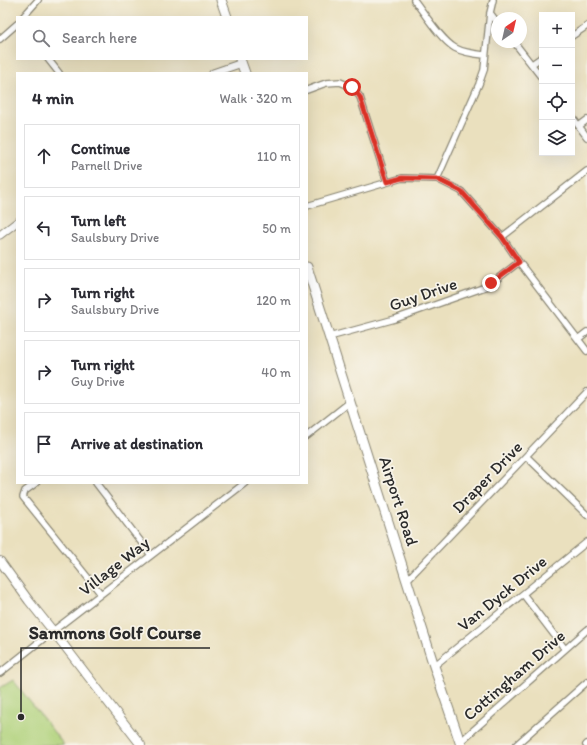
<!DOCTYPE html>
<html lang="en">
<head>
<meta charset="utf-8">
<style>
	:root { --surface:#fff; --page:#f7f7f7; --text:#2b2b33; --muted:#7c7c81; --line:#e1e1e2 }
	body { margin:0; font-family:Itim,sans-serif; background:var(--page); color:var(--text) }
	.controls { position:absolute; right:12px; top:12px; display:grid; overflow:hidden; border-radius:0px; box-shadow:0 4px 16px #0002 }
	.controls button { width:36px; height:36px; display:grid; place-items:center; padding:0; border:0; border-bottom:1px solid var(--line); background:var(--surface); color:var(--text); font:20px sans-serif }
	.compass { position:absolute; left:491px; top:12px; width:36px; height:36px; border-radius:50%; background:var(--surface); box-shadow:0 4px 16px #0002; rotate:34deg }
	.stop { position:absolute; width:12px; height:12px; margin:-9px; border:3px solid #d93025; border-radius:50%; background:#fff }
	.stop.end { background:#d93025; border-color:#fff; box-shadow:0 1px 4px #0008 }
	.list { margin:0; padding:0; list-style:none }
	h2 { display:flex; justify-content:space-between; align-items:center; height:52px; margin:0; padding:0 16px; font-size:17px }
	h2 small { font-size:13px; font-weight:400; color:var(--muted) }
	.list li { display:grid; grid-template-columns:26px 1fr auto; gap:12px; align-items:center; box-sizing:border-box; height:64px; margin:0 8px 8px; padding:0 8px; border:1px solid var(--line); border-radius:0px }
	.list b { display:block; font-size:15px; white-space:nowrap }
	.list p { margin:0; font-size:13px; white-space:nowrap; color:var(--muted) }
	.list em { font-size:13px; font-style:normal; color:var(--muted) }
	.icon { flex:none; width:22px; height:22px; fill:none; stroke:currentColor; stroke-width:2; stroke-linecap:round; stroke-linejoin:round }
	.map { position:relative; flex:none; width:587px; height:745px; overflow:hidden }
	.search { position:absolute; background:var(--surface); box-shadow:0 4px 16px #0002; left:16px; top:16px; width:292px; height:44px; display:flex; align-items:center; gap:10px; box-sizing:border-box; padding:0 14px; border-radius:0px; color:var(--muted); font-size:15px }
	.panel { position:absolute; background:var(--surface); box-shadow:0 4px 16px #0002; left:16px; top:72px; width:292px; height:412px; border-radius:0px }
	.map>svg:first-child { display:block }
	.green { fill:#b0d27b; stroke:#6e7e53 }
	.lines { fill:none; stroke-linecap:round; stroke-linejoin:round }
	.minor-casing { stroke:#8a8674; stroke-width:8 }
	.tertiary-casing { stroke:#8a8674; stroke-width:9 }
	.secondary-casing { stroke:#8a8674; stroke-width:10 }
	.primary-casing { stroke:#8a8674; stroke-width:11 }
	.minor { stroke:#fff; stroke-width:5.5 }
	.tertiary { stroke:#fff; stroke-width:7 }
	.secondary { stroke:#fff; stroke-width:8 }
	.primary { stroke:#fff; stroke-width:9 }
	.route { stroke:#d93025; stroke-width:5 }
	.labels { text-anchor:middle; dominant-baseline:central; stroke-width:3.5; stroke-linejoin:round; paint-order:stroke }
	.street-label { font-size:17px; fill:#2b2b2b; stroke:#f7f3e8 }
	.leader { fill:none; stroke:#2b2b2b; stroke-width:1.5 }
	.callout-dot { fill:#2b2b2b; stroke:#f7f3e8; stroke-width:1.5 }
	.callout-label { font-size:18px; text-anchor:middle; font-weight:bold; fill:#2b2b2b; stroke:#f7f3e8; stroke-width:3.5; stroke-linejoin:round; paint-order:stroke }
</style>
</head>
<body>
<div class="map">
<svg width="587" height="745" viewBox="0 0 587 745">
	<rect width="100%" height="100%" fill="#f7f3e8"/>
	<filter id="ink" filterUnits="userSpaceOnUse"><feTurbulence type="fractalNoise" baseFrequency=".025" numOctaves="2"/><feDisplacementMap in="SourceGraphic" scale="8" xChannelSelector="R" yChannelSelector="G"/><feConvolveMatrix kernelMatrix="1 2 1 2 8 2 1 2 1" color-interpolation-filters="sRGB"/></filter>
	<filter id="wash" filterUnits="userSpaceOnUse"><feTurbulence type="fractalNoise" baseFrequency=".012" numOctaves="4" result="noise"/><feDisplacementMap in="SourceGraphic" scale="16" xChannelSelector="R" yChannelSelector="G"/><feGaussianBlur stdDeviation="0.9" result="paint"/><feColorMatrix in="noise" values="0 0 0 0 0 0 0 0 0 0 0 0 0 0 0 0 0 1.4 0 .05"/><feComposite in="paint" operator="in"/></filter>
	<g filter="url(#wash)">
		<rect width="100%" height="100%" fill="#eae0be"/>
		<path class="green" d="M13,680L64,745H0V688Z"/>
	</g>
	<g filter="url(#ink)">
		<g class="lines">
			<defs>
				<path id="minor" d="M414,0C424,13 441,40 455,48C464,53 475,54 485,55
					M490,13L497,22
					M23,17L38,0
					M572,36L587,26
					M0,39L17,24
					M514,42L542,78
					M48,59L59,73
					M532,64L542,57
					M307,90L326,83L340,82L352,87L360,97L387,182
					M572,117L587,137
					M579,126L587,120
					M437,179L479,84L484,70L490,13L493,0
					M307,206L402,178L437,179L461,191L502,237L519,262L587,351
					M502,237L587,171
					M329,337L395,319L488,286L519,262
					M578,339L587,332
					M307,436L350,402
					M526,456L587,515
					M36,483L25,491L23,497L101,594
					M96,483L151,555
					M407,580L526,456L587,392
					M523,594L565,649
					M434,666L587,542
					M0,673L53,631L245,483
					M460,742L587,630
					M516,745L587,682
					M586,745L587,744"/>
				<path id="tertiary" d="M213,73L242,63
					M0,235L17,222"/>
				<path id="secondary" d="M0,561L29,601L53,631L141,745"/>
				<path id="primary" d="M221,0L227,17
					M240,59L245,73
					M307,267L434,666L461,745"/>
			</defs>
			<use href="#minor" class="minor-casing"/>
			<use href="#tertiary" class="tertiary-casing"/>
			<use href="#secondary" class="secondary-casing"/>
			<use href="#primary" class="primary-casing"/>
			<use href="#minor" class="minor"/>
			<use href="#tertiary" class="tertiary"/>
			<use href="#secondary" class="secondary"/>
			<use href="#primary" class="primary"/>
		</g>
	</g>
	<g class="lines" filter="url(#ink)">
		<path class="route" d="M352,87L360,97L387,182L402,178L437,179L461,191L502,237L519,262L491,283"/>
	</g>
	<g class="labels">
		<g class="street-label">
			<text transform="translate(423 294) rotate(-19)">Guy Drive</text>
			<text transform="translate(487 477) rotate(-46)">Draper Drive</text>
			<text transform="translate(399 501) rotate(72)">Airport Road</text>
			<text transform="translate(114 566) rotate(-38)">Village Way</text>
			<text transform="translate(502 593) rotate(-39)">Van Dyck Drive</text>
			<text transform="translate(514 675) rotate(-41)">Cottingham Drive</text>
		</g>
	</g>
	<path class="leader" d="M21 717L21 648H210"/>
	<circle class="callout-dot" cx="21" cy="717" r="4"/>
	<g class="callout-label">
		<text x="115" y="639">Sammons Golf Course</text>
	</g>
</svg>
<div class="controls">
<button>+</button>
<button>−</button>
<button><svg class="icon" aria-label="locate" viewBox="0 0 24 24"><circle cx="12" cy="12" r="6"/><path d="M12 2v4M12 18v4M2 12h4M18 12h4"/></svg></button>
<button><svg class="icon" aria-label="layers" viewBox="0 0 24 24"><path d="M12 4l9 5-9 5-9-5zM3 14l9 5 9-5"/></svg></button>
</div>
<svg class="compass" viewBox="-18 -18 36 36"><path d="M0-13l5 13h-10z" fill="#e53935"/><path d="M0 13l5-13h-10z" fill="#7c7c81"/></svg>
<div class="stop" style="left:352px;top:87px"></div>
<div class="stop end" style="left:491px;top:283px"></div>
<div class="search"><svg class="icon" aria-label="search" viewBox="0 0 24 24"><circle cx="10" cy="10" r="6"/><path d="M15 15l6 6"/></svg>Search here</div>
<section class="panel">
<h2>4 min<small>Walk · 320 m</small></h2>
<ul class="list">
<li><svg class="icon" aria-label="ahead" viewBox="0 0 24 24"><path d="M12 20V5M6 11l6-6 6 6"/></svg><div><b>Continue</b><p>Parnell Drive</p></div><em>110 m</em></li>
<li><svg class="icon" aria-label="left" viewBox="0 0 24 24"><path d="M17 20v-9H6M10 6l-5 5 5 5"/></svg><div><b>Turn left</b><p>Saulsbury Drive</p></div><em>50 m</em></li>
<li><svg class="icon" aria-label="right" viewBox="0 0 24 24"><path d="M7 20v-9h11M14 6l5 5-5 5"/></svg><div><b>Turn right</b><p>Saulsbury Drive</p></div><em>120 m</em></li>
<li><svg class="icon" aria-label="right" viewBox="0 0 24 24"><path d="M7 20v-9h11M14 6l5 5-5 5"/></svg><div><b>Turn right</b><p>Guy Drive</p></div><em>40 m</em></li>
<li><svg class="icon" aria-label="arrive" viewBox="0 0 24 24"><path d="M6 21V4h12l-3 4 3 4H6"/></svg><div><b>Arrive at destination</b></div></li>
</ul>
</section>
</div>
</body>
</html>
